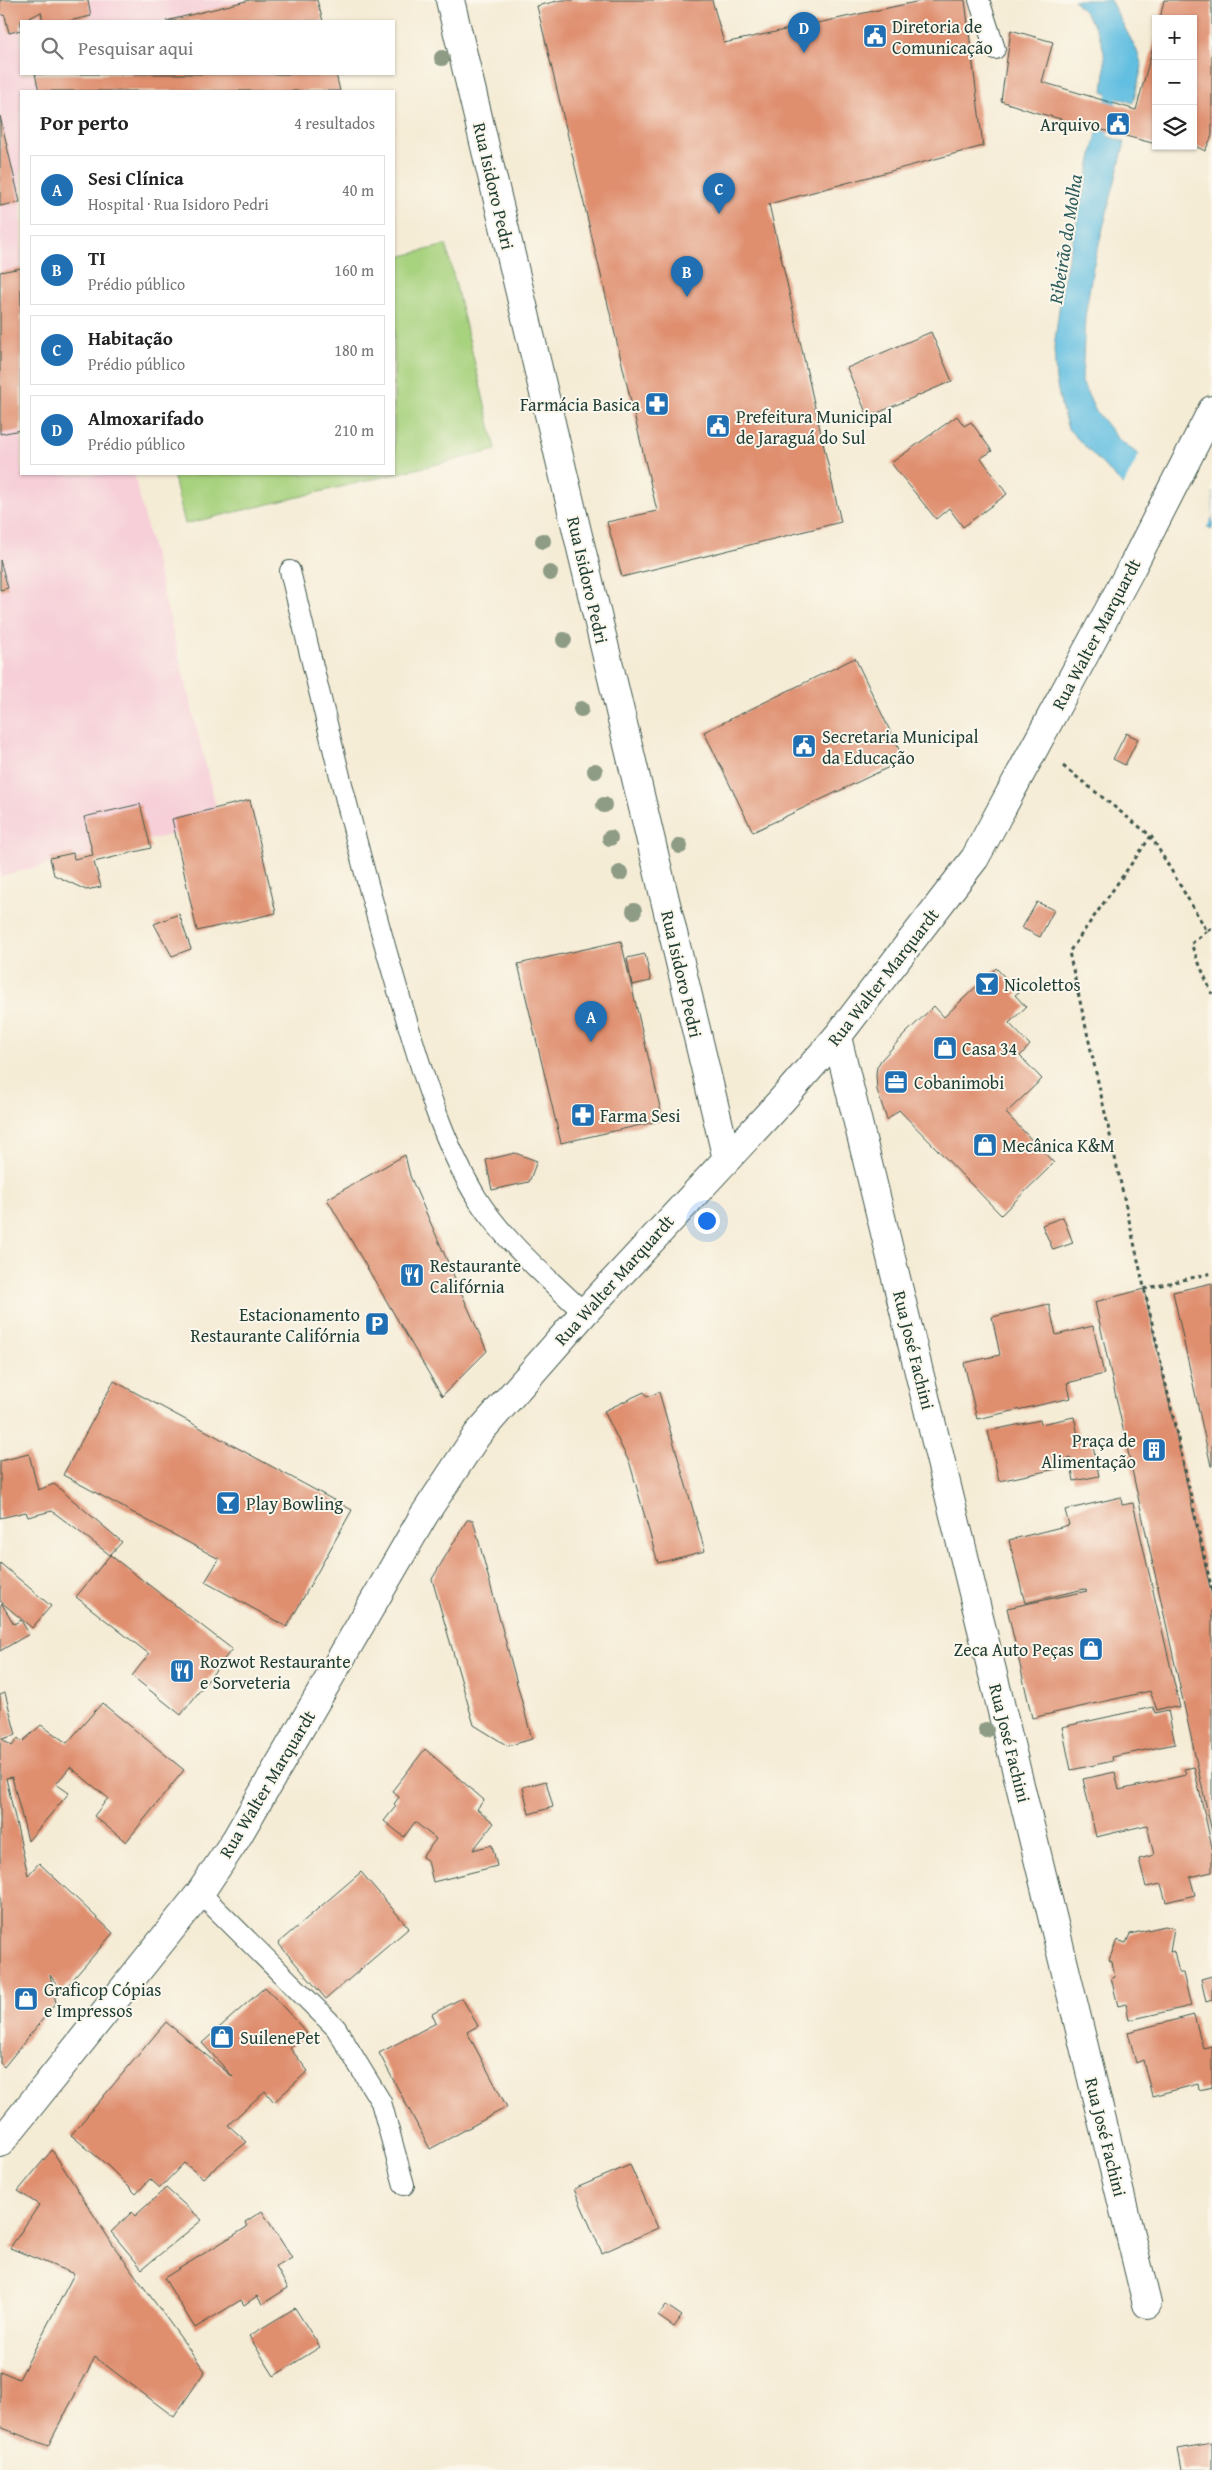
<!DOCTYPE html>
<html lang="pt">
<head>
<meta charset="utf-8">
<style>
	:root { --surface:#fff; --page:#f6f6f6; --text:#222; --muted:#767676; --line:#e0e0e0; --accent:#1f6fb2 }
	body { margin:0; font-family:"Gentium Book Plus",serif; background:var(--page); color:var(--text) }
	.controls { position:absolute; right:15px; top:15px; display:grid; overflow:hidden; border-radius:0px; box-shadow:0 1px 4px #0004 }
	.controls button { width:45px; height:45px; display:grid; place-items:center; padding:0; border:0; border-bottom:1px solid var(--line); background:var(--surface); color:var(--text); font:25px sans-serif }
	.you { position:absolute; left:706px; top:1220px; width:18px; height:18px; margin:-12px; border:4px solid #fff; border-radius:50%; background:#1a73e8; box-shadow:0 0 0 8px #1a73e833 }
	.badge { display:grid; place-items:center; width:32px; height:32px; border-radius:50%; background:var(--accent); color:#fff; font-size:16px; font-weight:700 }
	.pin { position:absolute; translate:-50% -41px; filter:drop-shadow(0 1px 2px #0008) }
	.pin::after { content:''; position:absolute; top:26px; width:18px; height:15px; background:inherit; clip-path:polygon(0 0,100% 0,50% 100%) }
	.list { margin:0; padding:0; list-style:none }
	h2 { display:flex; justify-content:space-between; align-items:center; height:65px; margin:0; padding:0 20px; font-size:21px }
	h2 small { font-size:16px; font-weight:400; color:var(--muted) }
	.list li { display:grid; grid-template-columns:32px 1fr auto; gap:15px; align-items:center; box-sizing:border-box; height:70px; margin:0 10px 10px; padding:0 10px; border:1px solid var(--line); border-radius:0px }
	.list b { display:block; font-size:19px; white-space:nowrap }
	.list p { margin:0; font-size:16px; white-space:nowrap; color:var(--muted) }
	.list em { font-size:16px; font-style:normal; color:var(--muted) }
	.icon { flex:none; width:28px; height:28px; fill:none; stroke:currentColor; stroke-width:2; stroke-linecap:round; stroke-linejoin:round }
	.map { position:relative; flex:none; width:1212px; height:2470px; overflow:hidden }
	.search { position:absolute; background:var(--surface); box-shadow:0 1px 4px #0004; left:20px; top:20px; width:375px; height:55px; display:flex; align-items:center; gap:12px; box-sizing:border-box; padding:0 18px; border-radius:0px; color:var(--muted); font-size:19px }
	.panel { position:absolute; background:var(--surface); box-shadow:0 1px 4px #0004; left:20px; top:90px; width:375px; height:385px; border-radius:0px }
	.map>svg:first-child { display:block }
	.built { fill:#f6cfd8 }
	.green { fill:#a7d27e; stroke:#638859 }
	.water { fill:#64bfe1; stroke:#427e8a }
	.pier { fill:#f5ecd6 }
	.lines { fill:none; stroke-linecap:round; stroke-linejoin:round }
	.stream { stroke:#64bfe1; stroke-width:11 }
	.building { fill:#df8e6e }
	.service-casing { stroke:#3f574c; stroke-width:22 }
	.minor-casing { stroke:#3f574c; stroke-width:30 }
	.primary-casing { stroke:#3f574c; stroke-width:30 }
	.path { stroke:#3f574c; stroke-width:3; stroke-dasharray:4 4; stroke-linecap:butt }
	.service { stroke:#fff; stroke-width:20 }
	.minor { stroke:#fff; stroke-width:28 }
	.primary { stroke:#fff; stroke-width:28 }
	.tree { fill:#8e9c85 }
	.labels { text-anchor:middle; dominant-baseline:central; stroke-width:4; stroke-linejoin:round; paint-order:stroke }
	.poi-label { font-size:18px; fill:#1f3d34; stroke:#fbf7ec; text-anchor:start }
	.street-label { font-size:18px; fill:#1f3d34; stroke:#fbf7ec }
	.water-label { font-size:19px; font-style:italic; fill:#305e5f; stroke:#fbf7ec }
</style>
</head>
<body>
<div class="map">
<svg width="1212" height="2470" viewBox="0 0 1212 2470">
	<rect width="100%" height="100%" fill="#fbf7ec"/>
	<filter id="ink" filterUnits="userSpaceOnUse"><feTurbulence type="fractalNoise" baseFrequency=".02" numOctaves="2"/><feDisplacementMap in="SourceGraphic" scale="10" xChannelSelector="R" yChannelSelector="G"/><feConvolveMatrix kernelMatrix="1 2 1 2 8 2 1 2 1" color-interpolation-filters="sRGB"/></filter>
	<filter id="wash" filterUnits="userSpaceOnUse"><feTurbulence type="fractalNoise" baseFrequency=".0096" numOctaves="4" result="noise"/><feDisplacementMap in="SourceGraphic" scale="20" xChannelSelector="R" yChannelSelector="G"/><feGaussianBlur stdDeviation="1.12" result="paint"/><feColorMatrix in="noise" values="0 0 0 0 0 0 0 0 0 0 0 0 0 0 0 0 0 1.4 0 .05"/><feComposite in="paint" operator="in"/></filter>
	<g filter="url(#wash)">
		<rect width="100%" height="100%" fill="#f5ecd6"/>
		<path class="built" d="M0,0H250L163,21H21V74H36L40,91H21V474H134L220,823L0,876Z"/>
		<path class="green" d="M446,245L496,450L185,524L173,474H394V258Z"/>
		<path class="water" d="M1074,0H1110L1137,51L1142,66L1133,103L1103,92C1108,49 1104,33 1074,0Z
			M1097,133L1125,142L1093,267L1085,317L1082,382L1095,410L1118,439L1139,455L1212,492V529L1124,486L1068,429L1062,409L1056,381L1054,348L1062,286Z"/>
		<path class="pier" d="M1140,453L1212,489V517L1206,529L1122,488Z"/>
		<g class="lines">
			<path class="stream" d="M1099,148L1116,81"/>
		</g>
		<g id="blocks">
			<path class="building" d="M0,0H88L91,16L69,21H43L41,12L28,19V21H21V30L9,33L5,16L0,14Z
				M250,0H317L323,21H166Z
				M562,0H712L724,43L925,0H965L983,146L769,204L841,522L622,577L607,522L657,511L537,6Z
				M1164,0H1212V136L1205,151L1193,145V19H1160Z
				M1011,30L1053,42L1042,82L1136,110L1156,36V144L1034,112L1001,101Z
				M35,74H336L340,91H39Z
				M0,116L20,202L0,206Z
				M21,268V430L0,434V272Z
				M931,332L952,381L868,417L847,368Z
				M957,416L964,426L971,422L992,451L981,458L1007,494L963,527L949,508L936,519L891,463Z
				M0,560L8,588L0,590Z
				M855,658L904,760L753,832L704,732Z
				M1126,733L1138,739L1125,765L1113,759Z
				M250,800L276,913L197,931L172,819Z
				M140,804L151,848L94,862L101,887L86,890L54,875L50,858L73,853L74,859L93,855L84,817Z
				M1037,902L1054,910L1040,937L1022,928Z
				M179,914L191,949L172,956L154,924Z
				M621,941L663,1120L561,1143L518,964Z
				M645,954L651,981L632,985L627,958Z
				M996,968L1019,992L1015,995L1026,1007L1009,1023L1030,1045L1020,1056L1042,1079L1006,1113L1054,1163L1001,1215L899,1110L887,1120L877,1090L876,1074L877,1067L881,1060L904,1035L934,1006L944,1017Z
				M515,1153L537,1161L529,1182L492,1190L486,1160Z
				M405,1155L410,1176L487,1351L442,1396L327,1199Z
				M1063,1217L1073,1243L1053,1250L1042,1225Z
				M1212,1283V1466H1211L1173,1292Z
				M1144,1289L1212,1597V1832L1095,1302Z
				M1049,1304L1056,1335L1093,1326L1104,1374L1067,1383L1071,1398L977,1419L964,1363L1000,1355L992,1317Z
				M114,1381L352,1510L287,1627L205,1582L219,1559L63,1475Z
				M644,1392L647,1397L659,1392L705,1551L658,1563L630,1464L604,1411Z
				M1074,1417L1079,1439L1091,1437L1099,1476L1074,1481L1070,1458L1055,1462L1056,1469L999,1481L988,1431L1040,1420L1041,1424Z
				M29,1454L38,1490L54,1484L122,1542L110,1555L232,1649L181,1715L132,1676L149,1654L76,1597L110,1555L52,1511L28,1517L26,1512L0,1518V1461Z
				M1121,1497L1122,1505L1133,1503L1180,1708L1168,1707L1157,1710L1150,1691L1032,1718L1007,1608L1087,1591L1084,1589L1025,1603L1009,1540L1069,1525L1065,1510Z
				M467,1520H473L532,1739L508,1746L474,1725L432,1579Z
				M0,1563L51,1606L32,1628L0,1601Z
				M2,1604L14,1624L21,1620L29,1634L0,1651V1606Z
				M5,1693L16,1735L2,1739L12,1746L18,1738L22,1742L41,1725L67,1743L102,1703L184,1770L126,1842L94,1816L108,1798L70,1767L56,1784L69,1793L28,1841L12,1777L6,1778L28,1875L39,1863L113,1933L62,1992L50,1975L56,2003L4,2067L0,2063V1695Z
				M1153,1707L1155,1713L1168,1710L1175,1744L1112,1757L1113,1761L1071,1770L1062,1727Z
				M425,1749L484,1800L477,1809L494,1823L473,1850L492,1845L497,1866L433,1882L428,1861L422,1857L436,1839L415,1822L404,1837L384,1821L396,1806L394,1804L399,1797L392,1791Z
				M1194,1767L1212,1847V1872L1190,1877L1195,1895L1166,1902L1161,1884L1146,1887L1139,1859L1154,1855L1147,1825L1096,1837L1083,1779L1115,1772L1119,1790L1186,1775L1184,1769Z
				M546,1781L553,1807L529,1814L523,1787Z
				M361,1872L409,1928L326,1999L278,1943Z
				M1165,1926L1174,1928L1170,1952L1174,1951L1179,1973H1183L1191,2006L1129,2020L1126,2004L1118,2006L1111,1978L1115,1977L1112,1962L1109,1960L1117,1940L1126,1943L1130,1934Z
				M1212,1976V2000L1206,2002L1201,1979Z
				M265,1987L307,2033L290,2048L308,2071L274,2102L265,2091L228,2125L247,2142L203,2178L184,2163L160,2188L150,2179L136,2194L108,2166L71,2135L166,2022L233,2077L202,2043Z
				M462,1998L478,2026L467,2032L507,2107L430,2149L379,2053L436,2023L432,2014Z
				M1194,2015L1203,2048L1212,2046V2087L1199,2090L1198,2084L1152,2096L1143,2060L1136,2063L1128,2032Z
				M52,2150L113,2245L205,2371L174,2417L95,2357L48,2446L0,2427V2371L19,2379L74,2274L10,2248L39,2205L18,2191Z
				M630,2165L658,2228L602,2253L574,2189Z
				M166,2188L202,2220L142,2269L111,2232L132,2212L135,2216Z
				M262,2211L292,2258L276,2267L288,2288L262,2304L257,2296L244,2305L241,2300L195,2328L164,2278L247,2227L245,2222Z
				M666,2305L682,2316L674,2327L658,2316Z
				M295,2308L320,2347L274,2376L249,2336Z
				M1212,2443V2470H1182L1178,2449Z"/>
		</g>
	</g>
	<g filter="url(#ink)">
		<use href="#blocks" fill-opacity="0" stroke="#3f574c" stroke-width="1"/>
		<g class="lines">
			<defs>
				<path id="service" d="M979,0L995,49
					M290,571C324,712 357,852 398,991C419,1061 439,1137 478,1200C506,1243 547,1277 584,1313
					M200,1893L336,2028L381,2102L404,2185"/>
				<path id="minor" d="M450,0L727,1159
					M837,1037L1147,2304"/>
				<path id="primary" d="M0,2143L200,1893L236,1839L424,1515L477,1435L584,1313L781,1101L837,1037L975,858L1132,567L1212,410"/>
			</defs>
			<use href="#service" class="service-casing"/>
			<use href="#minor" class="minor-casing"/>
			<use href="#primary" class="primary-casing"/>
			<path class="path" d="M1063,766L1151,836L1207,931L1212,928
				M1151,836L1069,952L1212,1591
				M1207,931L1191,944L1212,994
				M1144,1289L1212,1273"/>
			<use href="#service" class="service"/>
			<use href="#minor" class="minor"/>
			<use href="#primary" class="primary"/>
		</g>
		<g class="tree">
			<circle cx="442" cy="58" r="8"/>
			<circle cx="543" cy="541" r="8"/>
			<circle cx="550" cy="573" r="8"/>
			<circle cx="564" cy="640" r="8"/>
			<circle cx="581" cy="709" r="8"/>
			<circle cx="595" cy="771" r="8"/>
			<circle cx="604" cy="805" r="8"/>
			<circle cx="610" cy="838" r="8"/>
			<circle cx="680" cy="846" r="8"/>
			<circle cx="620" cy="873" r="8"/>
			<circle cx="634" cy="911" r="8"/>
			<circle cx="986" cy="1730" r="8"/>
		</g>
	</g>
	<defs>
		<symbol id="civic-square" viewBox="-11 -11 22 22"><rect x="-9" y="-9" width="18" height="18" rx="4" fill="#1f6fb2" stroke="#fbf7ec"/><path d="M-.6-6.5H3V-4.5H.6V-3L4-1V1h2V6H-6V1h2V-1L-.6-3ZM-1.2 2.5V6h2.4V2.5Z" fill="#fff"/></symbol>
		<symbol id="pharmacy-square" viewBox="-11 -11 22 22"><rect x="-9" y="-9" width="18" height="18" rx="4" fill="#1f6fb2" stroke="#fbf7ec"/><path d="M-2-6h4v4h4v4h-4v4h-4v-4h-4v-4h4Z" fill="#fff"/></symbol>
		<symbol id="bar-square" viewBox="-11 -11 22 22"><rect x="-9" y="-9" width="18" height="18" rx="4" fill="#1f6fb2" stroke="#fbf7ec"/><path d="M-6-5H6L.8 .8V4.5H3.5V6h-7V4.5H-.8V.8Z" fill="#fff"/></symbol>
		<symbol id="shop-square" viewBox="-11 -11 22 22"><rect x="-9" y="-9" width="18" height="18" rx="4" fill="#1f6fb2" stroke="#fbf7ec"/><path d="M-5-2.5h2.3a2.7 3.5 0 0 1 5.4 0H5L5.5 6h-11ZM-1.5-2.5h3a1.5 2.3 0 0 0-3 0Z" fill="#fff"/></symbol>
		<symbol id="office-square" viewBox="-11 -11 22 22"><rect x="-9" y="-9" width="18" height="18" rx="4" fill="#1f6fb2" stroke="#fbf7ec"/><path d="M-6-3h4V-5.5h4V-3h4V5H-6ZM-1-4.5V-3h2v-1.5ZM-6 0V1H6V0Z" fill="#fff"/></symbol>
		<symbol id="restaurant-square" viewBox="-11 -11 22 22"><rect x="-9" y="-9" width="18" height="18" rx="4" fill="#1f6fb2" stroke="#fbf7ec"/><path d="M-5-6h1v4h1v-4h1v4h1v-4h1v5L-1.5 .5V6h-2V.5L-5-1ZM5-6V6H3V1.5H1.5Q1.5-4 5-6Z" fill="#fff"/></symbol>
		<symbol id="parking-square" viewBox="-11 -11 22 22"><rect x="-9" y="-9" width="18" height="18" rx="4" fill="#1f6fb2" stroke="#fbf7ec"/><path d="M-3.5-5.5H1a3.5 3.5 0 0 1 0 7H-1V5.5H-3.5ZM-1-3.4V-.6H.8a1.4 1.4 0 0 0 0-2.8Z" fill="#fff"/></symbol>
		<symbol id="building-square" viewBox="-11 -11 22 22"><rect x="-9" y="-9" width="18" height="18" rx="4" fill="#1f6fb2" stroke="#fbf7ec"/><path d="M-4-6H4V6H1V3H-1V6H-4ZM-2.5-4.3h1.7v1.8h-1.7ZM.8-4.3h1.7v1.8H.8ZM-2.5-1h1.7V.8h-1.7ZM.8-1h1.7V.8H.8Z" fill="#fff"/></symbol>
	</defs>
	<g fill-rule="evenodd">
		<use href="#civic-square" x="861" y="22" width="28" height="28"/>
		<use href="#civic-square" x="1104" y="110" width="28" height="28"/>
		<use href="#pharmacy-square" x="643" y="390" width="28" height="28"/>
		<use href="#civic-square" x="704" y="412" width="28" height="28"/>
		<use href="#civic-square" x="790" y="732" width="28" height="28"/>
		<use href="#bar-square" x="973" y="970" width="28" height="28"/>
		<use href="#shop-square" x="931" y="1034" width="28" height="28"/>
		<use href="#office-square" x="882" y="1068" width="28" height="28"/>
		<use href="#pharmacy-square" x="569" y="1101" width="28" height="28"/>
		<use href="#shop-square" x="971" y="1131" width="28" height="28"/>
		<use href="#restaurant-square" x="398" y="1261" width="28" height="28"/>
		<use href="#parking-square" x="363" y="1310" width="28" height="28"/>
		<use href="#building-square" x="1140" y="1436" width="28" height="28"/>
		<use href="#bar-square" x="214" y="1489" width="28" height="28"/>
		<use href="#shop-square" x="1077" y="1635" width="28" height="28"/>
		<use href="#restaurant-square" x="168" y="1657" width="28" height="28"/>
		<use href="#shop-square" x="12" y="1985" width="28" height="28"/>
		<use href="#shop-square" x="208" y="2023" width="28" height="28"/>
	</g>
	<g class="labels">
		<g class="poi-label">
			<text x="892" y="26">Diretoria de<tspan x="892" dy="21">Comunicação</tspan></text>
			<text x="1100" y="124" text-anchor="end">Arquivo</text>
			<text x="640" y="404" text-anchor="end">Farmácia Basica</text>
			<text x="736" y="416">Prefeitura Municipal<tspan x="736" dy="21">de Jaraguá do Sul</tspan></text>
			<text x="822" y="736">Secretaria Municipal<tspan x="822" dy="21">da Educação</tspan></text>
			<text x="1004" y="984">Nicolettos</text>
			<text x="962" y="1048">Casa 34</text>
			<text x="914" y="1082">Cobanimobi</text>
			<text x="600" y="1115">Farma Sesi</text>
			<text x="1002" y="1145">Mecânica K&amp;M</text>
			<text x="430" y="1265">Restaurante<tspan x="430" dy="21">Califórnia</tspan></text>
			<text x="360" y="1314" text-anchor="end">Estacionamento<tspan x="360" dy="21">Restaurante Califórnia</tspan></text>
			<text x="1136" y="1440" text-anchor="end">Praça de<tspan x="1136" dy="21">Alimentação</tspan></text>
			<text x="246" y="1503">Play Bowling</text>
			<text x="1074" y="1649" text-anchor="end">Zeca Auto Peças</text>
			<text x="200" y="1661">Rozwot Restaurante<tspan x="200" dy="21">e Sorveteria</tspan></text>
			<text x="44" y="1989">Graficop Cópias<tspan x="44" dy="21">e Impressos</tspan></text>
			<text x="240" y="2037">SuilenePet</text>
		</g>
		<g class="street-label">
			<text transform="translate(494 186) rotate(77)">Rua Isidoro Pedri</text>
			<text transform="translate(588 580) rotate(77)">Rua Isidoro Pedri</text>
			<text transform="translate(1096 634) rotate(-62)">Rua Walter Marquardt</text>
			<text transform="translate(682 974) rotate(77)">Rua Isidoro Pedri</text>
			<text transform="translate(883 977) rotate(-52)">Rua Walter Marquardt</text>
			<text transform="translate(614 1280) rotate(-48)">Rua Walter Marquardt</text>
			<text transform="translate(914 1350) rotate(76)">Rua José Fachini</text>
			<text transform="translate(1010 1743) rotate(76)">Rua José Fachini</text>
			<text transform="translate(267 1784) rotate(-59)">Rua Walter Marquardt</text>
			<text transform="translate(1106 2137) rotate(76)">Rua José Fachini</text>
		</g>
		<g class="water-label">
			<text transform="translate(1065 239) rotate(-81)">Ribeirão do Molha</text>
		</g>
	</g>
</svg>
<div class="controls">
<button>+</button>
<button>−</button>
<button><svg class="icon" aria-label="layers" viewBox="0 0 24 24"><path d="M12 4l9 5-9 5-9-5zM3 14l9 5 9-5"/></svg></button>
</div>
<div class="you"></div>
<div class="pin badge" style="left:591px;top:1042px">A</div>
<div class="pin badge" style="left:687px;top:297px">B</div>
<div class="pin badge" style="left:719px;top:214px">C</div>
<div class="pin badge" style="left:804px;top:53px">D</div>
<div class="search"><svg class="icon" aria-label="search" viewBox="0 0 24 24"><circle cx="10" cy="10" r="6"/><path d="M15 15l6 6"/></svg>Pesquisar aqui</div>
<section class="panel">
<h2>Por perto<small>4 resultados</small></h2>
<ul class="list">
<li><span class="badge">A</span><div><b>Sesi Clínica</b><p>Hospital · Rua Isidoro Pedri</p></div><em>40 m</em></li>
<li><span class="badge">B</span><div><b>TI</b><p>Prédio público</p></div><em>160 m</em></li>
<li><span class="badge">C</span><div><b>Habitação</b><p>Prédio público</p></div><em>180 m</em></li>
<li><span class="badge">D</span><div><b>Almoxarifado</b><p>Prédio público</p></div><em>210 m</em></li>
</ul>
</section>
</div>
</body>
</html>
